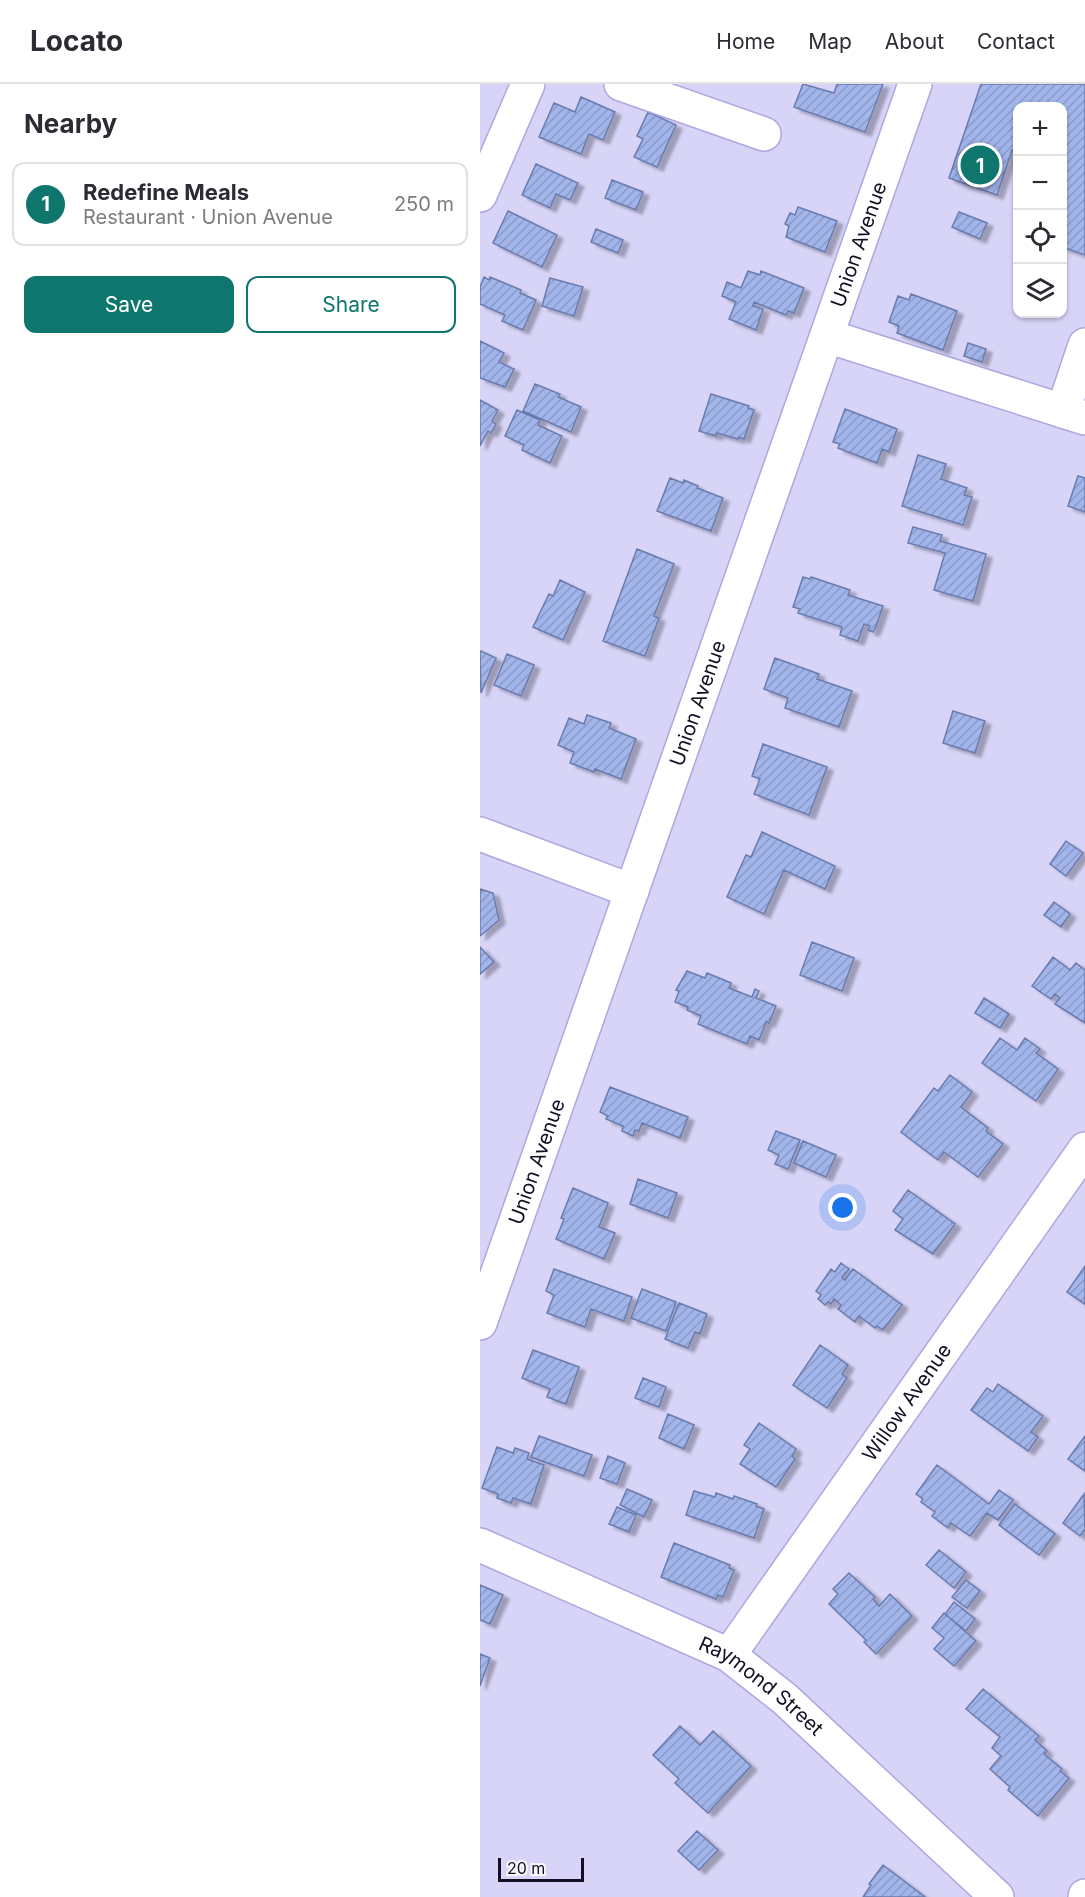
<!DOCTYPE html>
<html lang="en">
<head>
<meta charset="utf-8">
<style>
	:root { --surface:#fff; --page:#f2f2f3; --text:#2b2b33; --muted:#7c7c81; --line:#e1e1e2; --accent:#0f766e }
	body { margin:0; font-family:Inter,sans-serif; background:var(--page); color:var(--text) }
	.controls { position:absolute; right:18px; top:18px; display:grid; overflow:hidden; border-radius:12px; box-shadow:0 2px 4px #0004 }
	.controls button { width:54px; height:54px; display:grid; place-items:center; padding:0; border:0; border-bottom:2px solid var(--line); background:var(--surface); color:var(--text); font:30px sans-serif }
	.scale { position:absolute; left:18px; bottom:15px; width:86px; box-sizing:border-box; padding-left:6px; border:3px solid #120f23; border-top:0; font-size:16px; line-height:21px; white-space:nowrap; color:#120f23; -webkit-text-stroke:4px #f9f8fe; paint-order:stroke }
	.you { position:absolute; left:363px; top:1124px; width:21px; height:21px; margin:-15px; border:4px solid #fff; border-radius:50%; background:#1a73e8; box-shadow:0 0 0 9px #1a73e833 }
	.badge { display:grid; place-items:center; width:39px; height:39px; border-radius:50%; background:var(--accent); color:#fff; font-size:20px; font-weight:700 }
	.pin { position:absolute; translate:-50% -50%; border:3px solid #fff; box-shadow:0 2px 6px #0006 }
	.list { margin:0; padding:0; list-style:none }
	h2 { display:flex; justify-content:space-between; align-items:center; height:78px; margin:0; padding:0 24px; font-size:26px }
	h2 small { font-size:20px; font-weight:400; color:var(--muted) }
	.list li { display:grid; grid-template-columns:39px 1fr auto; gap:18px; align-items:center; box-sizing:border-box; height:84px; margin:0 12px 12px; padding:0 12px; border:2px solid var(--line); border-radius:12px }
	.list b { display:block; font-size:22px; white-space:nowrap }
	.list p { margin:0; font-size:20px; white-space:nowrap; color:var(--muted) }
	.list em { font-size:20px; font-style:normal; color:var(--muted) }
	.actions { display:flex; gap:12px; padding:18px 24px }
	.actions a { flex:1; padding:14px 0; border:2px solid var(--accent); border-radius:12px; text-align:center; font-size:21px; color:var(--accent) }
	.actions .main { background:var(--accent); color:#fff }
	.icon { flex:none; width:33px; height:33px; fill:none; stroke:currentColor; stroke-width:2; stroke-linecap:round; stroke-linejoin:round }
	.map { position:relative; flex:none; width:605px; height:1813px; overflow:hidden }
	header { display:flex; align-items:center; gap:36px; box-sizing:border-box; height:84px; padding:0 30px; background:var(--surface); border-bottom:2px solid var(--line) }
	header strong { font-size:28px }
	nav { display:flex; gap:33px; margin-inline-start:auto; font-size:21px }
	main { display:flex }
	aside { flex:1; background:var(--surface) }
	.map>svg:first-child { display:block }
	.building { fill:url(#building-hatch); stroke:#6a7bae; stroke-width:1.5; filter:url(#shadow) }
	.lines { fill:none; stroke-linecap:round; stroke-linejoin:round }
	.minor-casing { stroke:#ada7e0; stroke-width:36 }
	.minor { stroke:#fff; stroke-width:33 }
	.labels { text-anchor:middle; dominant-baseline:central; stroke-width:4.5; stroke-linejoin:round; paint-order:stroke }
	.street-label { font-size:20px; fill:#120f23; stroke:#f9f8fe }
</style>
</head>
<body>
<header>
<strong>Locato</strong>
<nav><a>Home</a><a>Map</a><a>About</a><a>Contact</a></nav>
</header>
<main>
<aside>
<h2>Nearby<small></small></h2>
<ul class="list">
<li><span class="badge">1</span><div><b>Redefine Meals</b><p>Restaurant · Union Avenue</p></div><em>250 m</em></li>
</ul>
<div class="actions"><a class="main">Save</a><a>Share</a></div>
</aside>
<div class="map">
<svg width="605" height="1813" viewBox="0 0 605 1813">
	<defs>
		<pattern id="building-hatch" width="6" height="6" patternUnits="userSpaceOnUse" patternTransform="scale(1.5)"><rect width="6" height="6" fill="#a1b5eb"/><path d="M-1 1l2-2M0 6l6-6M5 7l2-2" fill="none" stroke="#8a9ac9"/></pattern>
		<filter id="shadow"><feDropShadow dx="6" dy="4" stdDeviation="1.5" flood-color="#0004"/></filter>
	</defs>
	<rect width="100%" height="100%" fill="#d7d4f7"/>
	<path class="building" d="M323,0L354,9L357,0H403L385,48L314,23Z
		M501,0H605V171L582,163V22H538V68L532,66L517,111L469,94Z
		M101,13L135,28L123,56L109,50L101,70L59,53L74,19L95,28Z
		M168,28L196,41L177,83L154,73L163,55L157,52Z
		M56,80L98,99L90,116L76,110L70,124L42,111Z
		M132,96L163,108L156,126L125,114Z
		M318,123L357,137L345,168L306,153L309,142L305,140L310,129L315,131Z
		M28,127L77,151L62,183L13,159Z
		M479,128L507,139L500,155L472,143Z
		M116,145L143,156L138,169L111,158Z
		M268,187L280,191L281,187L324,204L314,229L308,227L306,231L274,218L273,222L283,225L276,246L249,235L256,218L242,212L247,198L261,204Z
		M4,193L9,196L10,193L41,206L40,209L56,216L43,246L22,237L25,231L0,220V203Z
		M70,194L103,203L94,232L62,222Z
		M431,210L477,227L463,266L417,249L419,242L409,238L418,212L429,216Z
		M0,257L24,269L19,278L34,285L25,303L0,294Z
		M488,259L506,265L502,278L484,272Z
		M55,300L80,310L78,313L101,323L91,348L43,327Z
		M231,310L269,322L268,324L274,326L264,355L259,353L258,355L237,349L236,352L219,347Z
		M0,316L18,326L12,337L16,340L11,349L8,347L0,362Z
		M365,325L417,345L409,368L402,365L397,379L358,364L360,360L353,358Z
		M37,326L60,336L58,341L82,352L70,379L42,366L44,361L25,352Z
		M438,371L466,380L461,395L487,404L484,411L492,413L483,441L422,422Z
		M598,392L605,394V428L588,422Z
		M190,394L203,399L204,396L218,402L217,404L243,414L231,447L177,427Z
		M433,443L462,451L460,457L506,470L493,517L454,506L465,469L428,459Z
		M157,465L194,480L174,532L179,534L165,572L123,557Z
		M323,493L330,495L331,493L370,506L368,511L403,522L395,545L393,548L388,546L390,542L384,540L378,557L360,551L362,543L318,529L320,525L313,523Z
		M80,496L105,508L83,556L53,543L69,510L73,512Z
		M1,567L16,574L1,609L0,569Z
		M27,570L54,581L41,612L14,601Z
		M295,574L339,590L337,595L372,607L359,643L305,624L308,614L284,605Z
		M473,627L505,637L495,669L463,659Z
		M107,631L131,639L129,644L156,655L141,695L115,685L114,688L90,679L94,668L78,661L89,634L104,640Z
		M283,660L347,683L329,731L274,710L280,695L272,692Z
		M282,748L355,782L345,805L304,786L284,830L247,813L266,771L271,773Z
		M586,757L603,769L586,792L570,780Z
		M0,805L13,809L19,836L0,852Z
		M574,818L590,830L581,843L564,831Z
		M332,858L374,874L362,907L320,891Z
		M0,863L14,878L0,890Z
		M573,873L590,886L596,879L605,886V939L575,920L580,914L575,910L571,915L552,902Z
		M207,887L225,894L227,889L251,899L249,904L272,913L275,905L279,907L276,914L296,922L289,939L286,938L279,956L270,952L267,960L218,940L221,932L207,926L208,923L195,918L199,907L196,906Z
		M504,914L529,930L520,944L495,929Z
		M520,954L537,966L545,954L560,965L556,969L578,985L556,1017L502,979Z
		M470,991L492,1008L481,1023L508,1044L506,1047L523,1060L498,1093L464,1068L458,1076L421,1048L454,1004L458,1007Z
		M130,1003L208,1033L200,1054L162,1039L159,1047L155,1046L153,1052L142,1047L143,1042L126,1035L128,1032L120,1028Z
		M296,1047L320,1056L308,1085L295,1080L299,1071L288,1066Z
		M323,1057L356,1071L346,1093L314,1079Z
		M158,1095L197,1109L188,1134L150,1120Z
		M93,1104L128,1119L119,1143L135,1149L124,1175L76,1155L84,1135L81,1134Z
		M428,1106L475,1140L453,1170L415,1146L423,1135L413,1127Z
		M361,1179L369,1185L362,1193L365,1196L373,1185L422,1221L403,1246L397,1242L395,1244L379,1232L375,1238L358,1225L361,1221L354,1215L351,1220L348,1218L345,1221L338,1215L341,1211L336,1207L351,1185L355,1188Z
		M605,1182V1220L587,1208Z
		M74,1185L152,1213L144,1237L111,1225L105,1243L67,1229L74,1211L66,1207Z
		M162,1205L196,1218L186,1247L151,1234Z
		M199,1219L227,1230L220,1250L215,1248L208,1264L185,1255Z
		M340,1261L368,1281L362,1290L367,1294L347,1324L313,1301Z
		M53,1266L99,1283L86,1320L67,1313L70,1305L42,1294Z
		M163,1294L186,1303L179,1323L155,1314Z
		M518,1300L563,1332L551,1348L558,1353L548,1367L491,1326L507,1304L513,1308Z
		M188,1330L214,1341L204,1365L179,1354Z
		M279,1339L316,1365L312,1372L315,1375L296,1403L260,1380L270,1365L264,1361Z
		M59,1352L112,1371L104,1392L51,1373Z
		M605,1352V1387L588,1375Z
		M17,1363L33,1369L35,1364L49,1369L47,1375L64,1381L51,1420L33,1414L31,1419L17,1414L18,1410L2,1404Z
		M128,1372L145,1379L137,1400L120,1394Z
		M457,1381L509,1420L519,1406L533,1416L518,1436L507,1429L490,1452L471,1439L468,1444L452,1432L455,1428L441,1418L443,1415L436,1410Z
		M147,1405L172,1416L164,1433L140,1421Z
		M214,1407L235,1413L236,1409L253,1415L254,1412L277,1420L276,1422L284,1425L274,1454L206,1431Z
		M604,1410L605,1445L600,1452L583,1439Z
		M535,1420L575,1450L559,1471L519,1441Z
		M137,1423L156,1431L149,1448L129,1440Z
		M194,1459L250,1481L249,1484L254,1486L243,1513L238,1511L236,1515L181,1493Z
		M459,1466L486,1488L474,1504L446,1481Z
		M369,1489L395,1513L393,1515L399,1522L410,1510L432,1532L396,1570L384,1558L386,1556L349,1520L358,1510L353,1505Z
		M486,1496L500,1507L487,1524L472,1513Z
		M0,1501L23,1511L10,1540L0,1536Z
		M474,1518L495,1535L486,1547L465,1530Z
		M464,1529L496,1557L474,1582L454,1565L464,1554L452,1544Z
		M0,1570L10,1574L0,1602Z
		M503,1605L559,1652L555,1656L567,1667L564,1670L582,1685L580,1687L589,1694L558,1732L528,1706L530,1703L510,1685L521,1672L512,1664L520,1653L486,1625Z
		M200,1642L220,1661L233,1647L271,1682L228,1729L195,1699L199,1695L173,1671Z
		M217,1747L238,1766L219,1786L198,1767Z
		M403,1781L445,1813H383L391,1801L389,1800Z"/>
	<g class="lines">
		<defs>
			<g id="minor">
				<path d="M141,0L284,50"/>
				<path d="M0,111L48,0"/>
				<path d="M347,252L605,334"/>
				<path d="M583,327L605,261"/>
				<path d="M0,750L152,807"/>
				<path id="s1" d="M0,1239L435,0"/>
				<path id="s2" d="M0,1461L249,1571L305,1615L517,1813"/>
				<path id="s3" d="M249,1571L605,1065"/>
				<path d="M605,1813V1812"/>
			</g>
		</defs>
		<use href="#minor" class="minor-casing"/>
		<use href="#minor" class="minor"/>
	</g>
	<g class="labels">
		<g class="street-label">
			<text stroke="none"><textPath href="#s1" startOffset="1143">Union Avenue</textPath></text>
			<text stroke="none"><textPath href="#s1" startOffset="657">Union Avenue</textPath></text>
			<text stroke="none"><textPath href="#s1" startOffset="171">Union Avenue</textPath></text>
			<text stroke="none"><textPath href="#s3" startOffset="309">Willow Avenue</textPath></text>
			<text stroke="none"><textPath href="#s2" startOffset="316">Raymond Street</textPath></text>
		</g>
	</g>
</svg>
<div class="controls">
<button>+</button>
<button>−</button>
<button><svg class="icon" aria-label="locate" viewBox="0 0 24 24"><circle cx="12" cy="12" r="6"/><path d="M12 2v4M12 18v4M2 12h4M18 12h4"/></svg></button>
<button><svg class="icon" aria-label="layers" viewBox="0 0 24 24"><path d="M12 4l9 5-9 5-9-5zM3 14l9 5 9-5"/></svg></button>
</div>
<div class="scale">20 m</div>
<div class="you"></div>
<div class="pin badge" style="left:500px;top:81px">1</div>
</div>
</main>
</body>
</html>
